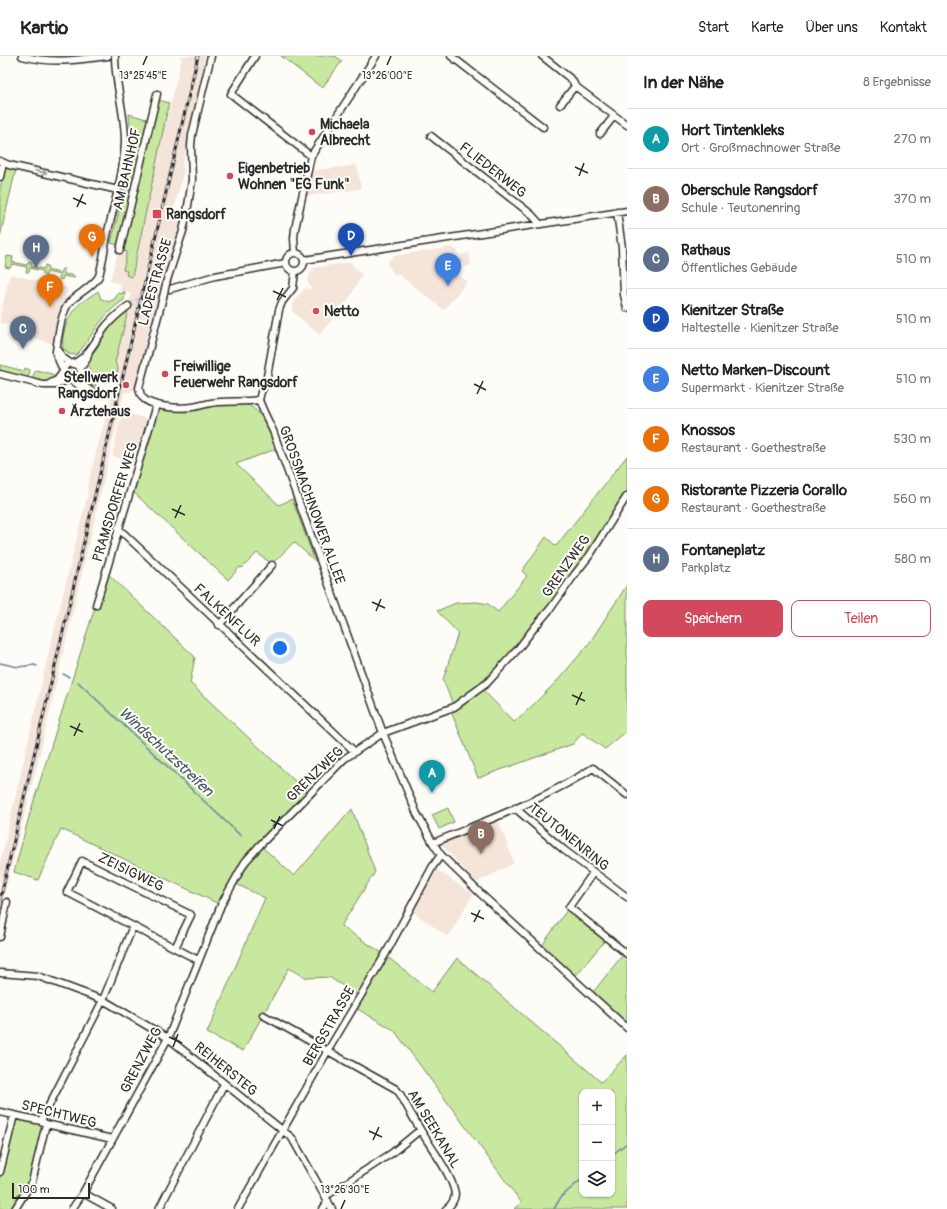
<!DOCTYPE html>
<html lang="de">
<head>
<meta charset="utf-8">
<style>
	:root { --surface:#fff; --page:#f2f2f2; --text:#222; --muted:#767676; --line:#e0e0e0; --accent:#d1495b }
	body { margin:0; font-family:Pangolin,sans-serif; background:var(--page); color:var(--text) }
	.controls { position:absolute; right:12px; bottom:12px; display:grid; overflow:hidden; border-radius:8px; box-shadow:0 1px 3px #0004 }
	.controls button { width:36px; height:36px; display:grid; place-items:center; padding:0; border:0; border-bottom:1px solid var(--line); background:var(--surface); color:var(--text); font:20px sans-serif }
	.scale { position:absolute; left:12px; bottom:10px; width:78px; box-sizing:border-box; padding-left:4px; border:2px solid #2b2b2b; border-top:0; font-size:11px; line-height:14px; white-space:nowrap; color:#2b2b2b; -webkit-text-stroke:3px #fdfcf7; paint-order:stroke }
	.you { position:absolute; left:280px; top:592px; width:14px; height:14px; margin:-10px; border:3px solid #fff; border-radius:50%; background:#1a73e8; box-shadow:0 0 0 6px #1a73e833 }
	.badge { display:grid; place-items:center; width:26px; height:26px; border-radius:50%; background:var(--accent); color:#fff; font-size:13px; font-weight:700 }
	.pin { position:absolute; translate:-50% -33px; filter:drop-shadow(0 1px 2px #0008) }
	.pin::after { content:''; position:absolute; top:21px; width:14px; height:12px; background:inherit; clip-path:polygon(0 0,100% 0,50% 100%) }
	.list { margin:0; padding:0; list-style:none }
	h2 { display:flex; justify-content:space-between; align-items:center; height:52px; margin:0; padding:0 16px; font-size:17px }
	h2 small { font-size:13px; font-weight:400; color:var(--muted) }
	.list li { display:grid; grid-template-columns:26px 1fr auto; gap:12px; align-items:center; box-sizing:border-box; height:60px; padding:0 16px; border-top:1px solid var(--line) }
	.list b { display:block; font-size:15px; white-space:nowrap }
	.list p { margin:0; font-size:13px; white-space:nowrap; color:var(--muted) }
	.list em { font-size:13px; font-style:normal; color:var(--muted) }
	.actions { display:flex; gap:8px; padding:12px 16px }
	.actions a { flex:1; padding:9px 0; border:1px solid var(--accent); border-radius:8px; text-align:center; font-size:14px; color:var(--accent) }
	.actions .main { background:var(--accent); color:#fff }
	.icon { flex:none; width:22px; height:22px; fill:none; stroke:currentColor; stroke-width:2; stroke-linecap:round; stroke-linejoin:round }
	.map { position:relative; flex:none; width:627px; height:1153px; overflow:hidden }
	header { display:flex; align-items:center; gap:24px; box-sizing:border-box; height:56px; padding:0 20px; background:var(--surface); border-bottom:1px solid var(--line) }
	header strong { font-size:19px }
	nav { display:flex; gap:22px; margin-inline-start:auto; font-size:14px }
	main { display:flex }
	aside { flex:1; background:var(--surface) }
	.map>svg:first-child { display:block }
	.built { fill:#f5e4da }
	.green { fill:#c8e8a0; stroke:#7a8a66; fill-rule:evenodd }
	.lines { fill:none; stroke-linecap:round; stroke-linejoin:round }
	.stream { stroke:#62879c; stroke-width:1.5 }
	.minor-tunnel { stroke:#d3d2ce; stroke-width:6; stroke-dasharray:6 3; stroke-linecap:butt }
	.minor-casing { stroke:#2b2b2b; stroke-width:9 }
	.minor { stroke:#fdfcf7; stroke-width:6 }
	.rail-casing { stroke:#2b2b2b; stroke-width:3 }
	.rail { stroke:#fdfcf7; stroke-width:1.5; stroke-dasharray:4.5; stroke-linecap:butt }
	.minor-bridge-casing { stroke:#2b2b2b; stroke-width:9; stroke-linecap:butt }
	.minor-bridge { stroke:#fdfcf7; stroke-width:6 }
	.oneway { stroke:#9e9e9b }
	.ticks { fill:none; stroke:#2b2b2b; stroke-width:1.5 }
	.poi-dot { fill:#d1495b; stroke:#fdfcf7; stroke-width:1.5 }
	.labels { text-anchor:middle; dominant-baseline:central; stroke-width:4; stroke-linejoin:round; paint-order:stroke }
	.poi-label { font-size:14px; font-weight:bold; fill:#2b2b2b; stroke:#fdfcf7; text-anchor:start }
	.street-label { font-size:14px; fill:#2b2b2b; stroke:#fdfcf7 }
	.water-label { font-size:15px; font-style:italic; fill:#475964; stroke:#fdfcf7 }
	.ticks-label { font-size:10px; text-anchor:middle; fill:#2b2b2b; stroke:#fdfcf7; stroke-width:4; stroke-linejoin:round; paint-order:stroke }
</style>
</head>
<body>
<header>
<strong>Kartio</strong>
<nav><a>Start</a><a>Karte</a><a>Über uns</a><a>Kontakt</a></nav>
</header>
<main>
<div class="map">
<svg width="627" height="1153" viewBox="0 0 627 1153">
	<rect width="100%" height="100%" fill="#fdfcf7"/>
	<filter id="ink" filterUnits="userSpaceOnUse"><feTurbulence type="fractalNoise" baseFrequency=".025" numOctaves="2"/><feDisplacementMap in="SourceGraphic" scale="8" xChannelSelector="R" yChannelSelector="G"/><feConvolveMatrix kernelMatrix="1 2 1 2 8 2 1 2 1" color-interpolation-filters="sRGB"/></filter>
	<g filter="url(#ink)">
		<path class="built" d="M179,0H205L182,112L184,113L174,153L184,155L147,280L136,332L130,336L124,337L39,701L0,855V807L47,604L88,437L87,432L118,313L115,306L122,279L131,239L130,237L120,235L121,228L110,225L152,65L166,68L182,1Z
			M357,109L361,133L306,140L311,115Z
			M454,191V194H457L459,199L469,197L471,209L464,211L463,207L455,208L457,211L454,216L467,226L444,254L398,218L394,219L387,207L393,200Z
			M351,206L352,209L362,219L349,243L319,279L291,254L294,250L292,248L306,231L309,234L311,231L307,225L311,216L314,215L313,212Z
			M10,218L68,232L55,289L39,283L12,276L14,270L0,267V260Z
			M122,355L146,363L133,407L112,400Z
			M497,760L514,807L476,827L442,789Z
			M437,814L473,838L448,881L413,856Z"/>
		<path class="green" d="M281,0H335L342,5L322,32Z
			M156,43L169,47L132,221L126,219L127,215L123,214L127,196L121,194V190L111,187C121,145 135,101 129,58L150,64Z
			M8,111L16,113L0,181V133L5,112Z
			M7,200L13,201L12,206L27,209L29,205L32,206L31,210L44,213L45,209L48,210L47,214L60,217L62,213H64V218L75,220L74,222L63,220L62,224L59,223L60,219L47,216L46,220L43,219V215L30,212L29,216H26L27,211L12,208L10,212L5,211Z
			M98,235L101,243L107,245L108,246L115,243L118,237L122,238L123,236H125L124,244C103,257 94,277 80,295L76,299L68,298L66,294H63C62,286 63,279 65,272C72,250 81,247 98,235Z
			M128,255L115,306L118,313L116,323L99,319L95,331L91,329L87,326L90,315L87,307L110,271Z
			M0,309L24,315L25,312L30,314L28,322L0,315Z
			M66.5 316a4.5 4.5 0 1 1 9 0a4.5 4.5 0 1 1-9 0Z
			M36,314L52,318L55,323L46,326L31,324Z
			M79,333L96,340L97,341L96,343L85,340L84,342L81,341L82,338L73,337L71,340L67,339L69,334Z
			M206,347C217,348 235,346 244,348C263,352 270,378 276,393L236,408L279,449L292,443L315,505L294,486L272,508L257,497L242,512L240,511L228,524L131,434L156,349L175,351Z
			M627,400V440L551,552L481,632L514,666L531,651L558,624L588,589L627,529V675L605,693L582,677L573,688L478,722L450,653L454,651L443,624L458,577L437,555L456,547L477,546L488,548L498,556L527,520L522,515L546,481L556,490Z
			M106,516L195,601L190,627L310,739L260,789L294,820L352,753L375,816L341,870L385,899L432,936L457,902L601,1026L627,999V1153H514L521,1146L394,974L354,951L360,941L329,921L307,922L289,912L243,995L207,977L265,842L234,827L221,849L61,773L38,824L14,816L30,757ZM582,1036H612V1138H582Z
			M448,752L454,766L439,773L432,759Z
			M569,851L607,882L573,923L541,891Z
			M625,896L627,898V970L590,940Z
			M14,1059L46,1068L32,1126L15,1153H0V1115Z"/>
		<g class="lines">
			<path class="stream" d="M0,607L18,611L34,609L37,610
				M63,618L69,621
				M78,626L241,780
				M612,1099L627,1087
				M554,1153L561,1141L582,1123"/>
			<path class="minor-tunnel" d="M128,250L141,243L169,233"/>
			<defs>
				<path id="minor" d="M22,0C53,8 77,4 108,0
					M255,0L231,38L311,100
					M451,0L543,71
					M542,0L572,24L575,30L627,69
					M560,49L575,30
					M600,78L614,60
					M431,80L531,158L540,168
					M0,105L9,109L118,134
					M0,121L3,107
					M617,156L622,192L624,239L627,252
					M120,194L157,38
					M295,197L294,182L295,173L311,100L376,0
					M286 206a9 9 0 1 1 18 0a9 9 0 1 1-18 0Z
					M304,204L627,155
					M167,224L183,175L187,156L192,124L191,90L192,79L211,0
					M170,233L215,220L286,207
					M163,241L139,332C140,335 140,338 142,341C150,351 179,353 192,351C201,350 210,346 219,346C233,345 246,346 259,344
					M57,292L63,302L70,307
					M74,307C90,300 96,282 107,269C113,262 120,256 128,250
					M80,313L87,303L89,295
					M63,314L56,298V295C58,282 61,256 69,247C78,237 93,231 99,220C103,205 105,189 108,175C115,145 124,115 125,85C125,56 115,29 115,0
					M0,318L43,329H56L67,324
					M80,320C81,326 85,332 90,334
					M73,325L79,322L81,315L78,309L70,307L66,309L63,314V319L65,322L76,327L85,335L103,338
					M49,328L57,324L63,316
					M259,344L263,354L273,375L383,677L417,758L433,787L441,799L482,839L627,972
					M259,344L261,336L266,326L279,254L282,246L293,232L295,215
					M118,472L355,696
					M96,549L156,349
					M219,569L272,509
					M515,752L564,794L627,841
					M433,787C486,765 545,743 593,712L627,739
					M593,817L569,851L627,898
					M0,881L7,846
					M175,892L191,859L82,805L67,836L198,904
					M0,917L38,920L103,944L168,982L292,1082L332,1153
					M263,959L396,1033L400,1038C407,1050 413,1062 420,1073C429,1089 453,1120 455,1138C455,1143 451,1150 446,1153
					M0,1056L41,1065L46,1068L112,1083
					M41,1065L103,944L133,870
					M0,1116L14,1059
					M83,1137L112,1153
					M326,1140L392,1097L420,1074
					M15,1153L32,1126L46,1068
					M72,1153L83,1137L168,982L221,849L245,806L260,789L344,703L383,677L454,651L487,627L518,593L534,572L551,552L575,518L590,499L627,440
					M159,1153L224,1028
					M238,1153L327,996L385,899L433,810L441,799
					M323,1153L328,1145"/>
			</defs>
			<use href="#minor" class="minor-casing"/>
			<use href="#minor" class="minor"/>
			<defs>
				<path id="rail" d="M0,844L198,0"/>
			</defs>
			<use href="#rail" class="rail-casing"/>
			<use href="#rail" class="rail"/>
			<defs>
				<path id="minor-bridge" d="M163,241L167,224"/>
			</defs>
			<use href="#minor-bridge" class="minor-bridge-casing"/>
			<use href="#minor-bridge" class="minor-bridge"/>
		</g>
		<defs><path id="oneway-shaft" d="M-6 0H5M1.5-3L5.5 0L1.5 3" fill="none" stroke-width="1.6" stroke-linecap="round" stroke-linejoin="round"/></defs>
		<use class="oneway" href="#oneway-shaft" transform="translate(41 116) rotate(13)"/>
	</g>
	<path class="ticks" d="M143,9L147,0M387,9L391,0M575,111L588,117M579,120L584,107M73,142L86,148M77,151L83,138M273,235L286,241M277,244L283,232M474,328L486,334M477,338L483,325M172,453L185,459M175,462L181,449M372,546L385,552M376,555L381,543M572,639L585,645M576,649L582,636M70,670L83,676M74,680L80,667M271,764L283,770M274,773L280,760M471,857L484,863M474,866L480,854M169,981L182,987M173,991L178,978M369,1075L382,1081M373,1084L379,1071M341,1153L345,1144"/>
	<g class="poi-dot">
		<circle cx="312" cy="76" r="4"/>
		<circle cx="230" cy="120" r="4"/>
		<rect x="152" y="153" width="10" height="10" rx="2"/>
		<circle cx="316" cy="255" r="4"/>
		<circle cx="165" cy="318" r="4"/>
		<circle cx="126" cy="329" r="4"/>
		<circle cx="62" cy="355" r="4"/>
	</g>
	<g class="labels">
		<g class="poi-label">
			<text x="320" y="68">Michaela<tspan x="320" dy="16">Albrecht</tspan></text>
			<text x="238" y="112">Eigenbetrieb<tspan x="238" dy="16">Wohnen "EG Funk"</tspan></text>
			<text x="166" y="158">Rangsdorf</text>
			<text x="324" y="255">Netto</text>
			<text x="173" y="310">Freiwillige<tspan x="173" dy="16">Feuerwehr Rangsdorf</tspan></text>
			<text x="118" y="321" text-anchor="end">Stellwerk<tspan x="118" dy="16">Rangsdorf</tspan></text>
			<text x="70" y="355">Ärztehaus</text>
		</g>
		<g class="street-label">
			<text transform="translate(127 113) rotate(-77)">AM BAHNHOF</text>
			<text transform="translate(493 114) rotate(38)">FLIEDERWEG</text>
			<text transform="translate(155 226) rotate(-74)">LADESTRASSE</text>
			<text transform="translate(115 446) rotate(-73)">PRAMSDORFER WEG</text>
			<text transform="translate(312 449) rotate(70)">GROSSMACHNOWER ALLEE</text>
			<text transform="translate(566 510) rotate(-55)">GRENZWEG</text>
			<text transform="translate(227 559) rotate(43)">FALKENFLUR</text>
			<text transform="translate(315 718) rotate(-44)">GRENZWEG</text>
			<text transform="translate(569 781) rotate(39)">TEUTONENRING</text>
			<text transform="translate(131 816) rotate(26)">ZEISIGWEG</text>
			<text transform="translate(329 970) rotate(-60)">BERGSTRASSE</text>
			<text transform="translate(141 1004) rotate(-62)">GRENZWEG</text>
			<text transform="translate(226 1013) rotate(39)">REIHERSTEG</text>
			<text transform="translate(59 1058) rotate(14)">SPECHTWEG</text>
			<text transform="translate(434 1073) rotate(59)">AM SEEKANAL</text>
		</g>
		<g class="water-label">
			<text transform="translate(166 696) rotate(43)">Windschutzstreifen</text>
		</g>
	</g>
	<g class="ticks-label">
		<text x="143" y="23">13°25'45"E</text>
		<text x="387" y="23">13°26'00"E</text>
		<text x="345" y="1137">13°26'30"E</text>
	</g>
</svg>
<div class="controls">
<button>+</button>
<button>−</button>
<button><svg class="icon" aria-label="layers" viewBox="0 0 24 24"><path d="M12 4l9 5-9 5-9-5zM3 14l9 5 9-5"/></svg></button>
</div>
<div class="scale">100 m</div>
<div class="you"></div>
<div class="pin badge" style="left:432px;top:737px;background:#0f9aa8">A</div>
<div class="pin badge" style="left:481px;top:798px;background:#8d6e63">B</div>
<div class="pin badge" style="left:23px;top:293px;background:#5c6f8a">C</div>
<div class="pin badge" style="left:351px;top:200px;background:#1a4fb4">D</div>
<div class="pin badge" style="left:448px;top:230px;background:#3f7fe0">E</div>
<div class="pin badge" style="left:50px;top:251px;background:#e8710a">F</div>
<div class="pin badge" style="left:92px;top:201px;background:#e8710a">G</div>
<div class="pin badge" style="left:36px;top:212px;background:#5c6f8a">H</div>
</div>
<aside>
<h2>In der Nähe<small>8 Ergebnisse</small></h2>
<ul class="list">
<li><span class="badge" style="background:#0f9aa8">A</span><div><b>Hort Tintenkleks</b><p>Ort · Großmachnower Straße</p></div><em>270 m</em></li>
<li><span class="badge" style="background:#8d6e63">B</span><div><b>Oberschule Rangsdorf</b><p>Schule · Teutonenring</p></div><em>370 m</em></li>
<li><span class="badge" style="background:#5c6f8a">C</span><div><b>Rathaus</b><p>Öffentliches Gebäude</p></div><em>510 m</em></li>
<li><span class="badge" style="background:#1a4fb4">D</span><div><b>Kienitzer Straße</b><p>Haltestelle · Kienitzer Straße</p></div><em>510 m</em></li>
<li><span class="badge" style="background:#3f7fe0">E</span><div><b>Netto Marken-Discount</b><p>Supermarkt · Kienitzer Straße</p></div><em>510 m</em></li>
<li><span class="badge" style="background:#e8710a">F</span><div><b>Knossos</b><p>Restaurant · Goethestraße</p></div><em>530 m</em></li>
<li><span class="badge" style="background:#e8710a">G</span><div><b>Ristorante Pizzeria Corallo</b><p>Restaurant · Goethestraße</p></div><em>560 m</em></li>
<li><span class="badge" style="background:#5c6f8a">H</span><div><b>Fontaneplatz</b><p>Parkplatz</p></div><em>580 m</em></li>
</ul>
<div class="actions"><a class="main">Speichern</a><a>Teilen</a></div>
</aside>
</main>
</body>
</html>
